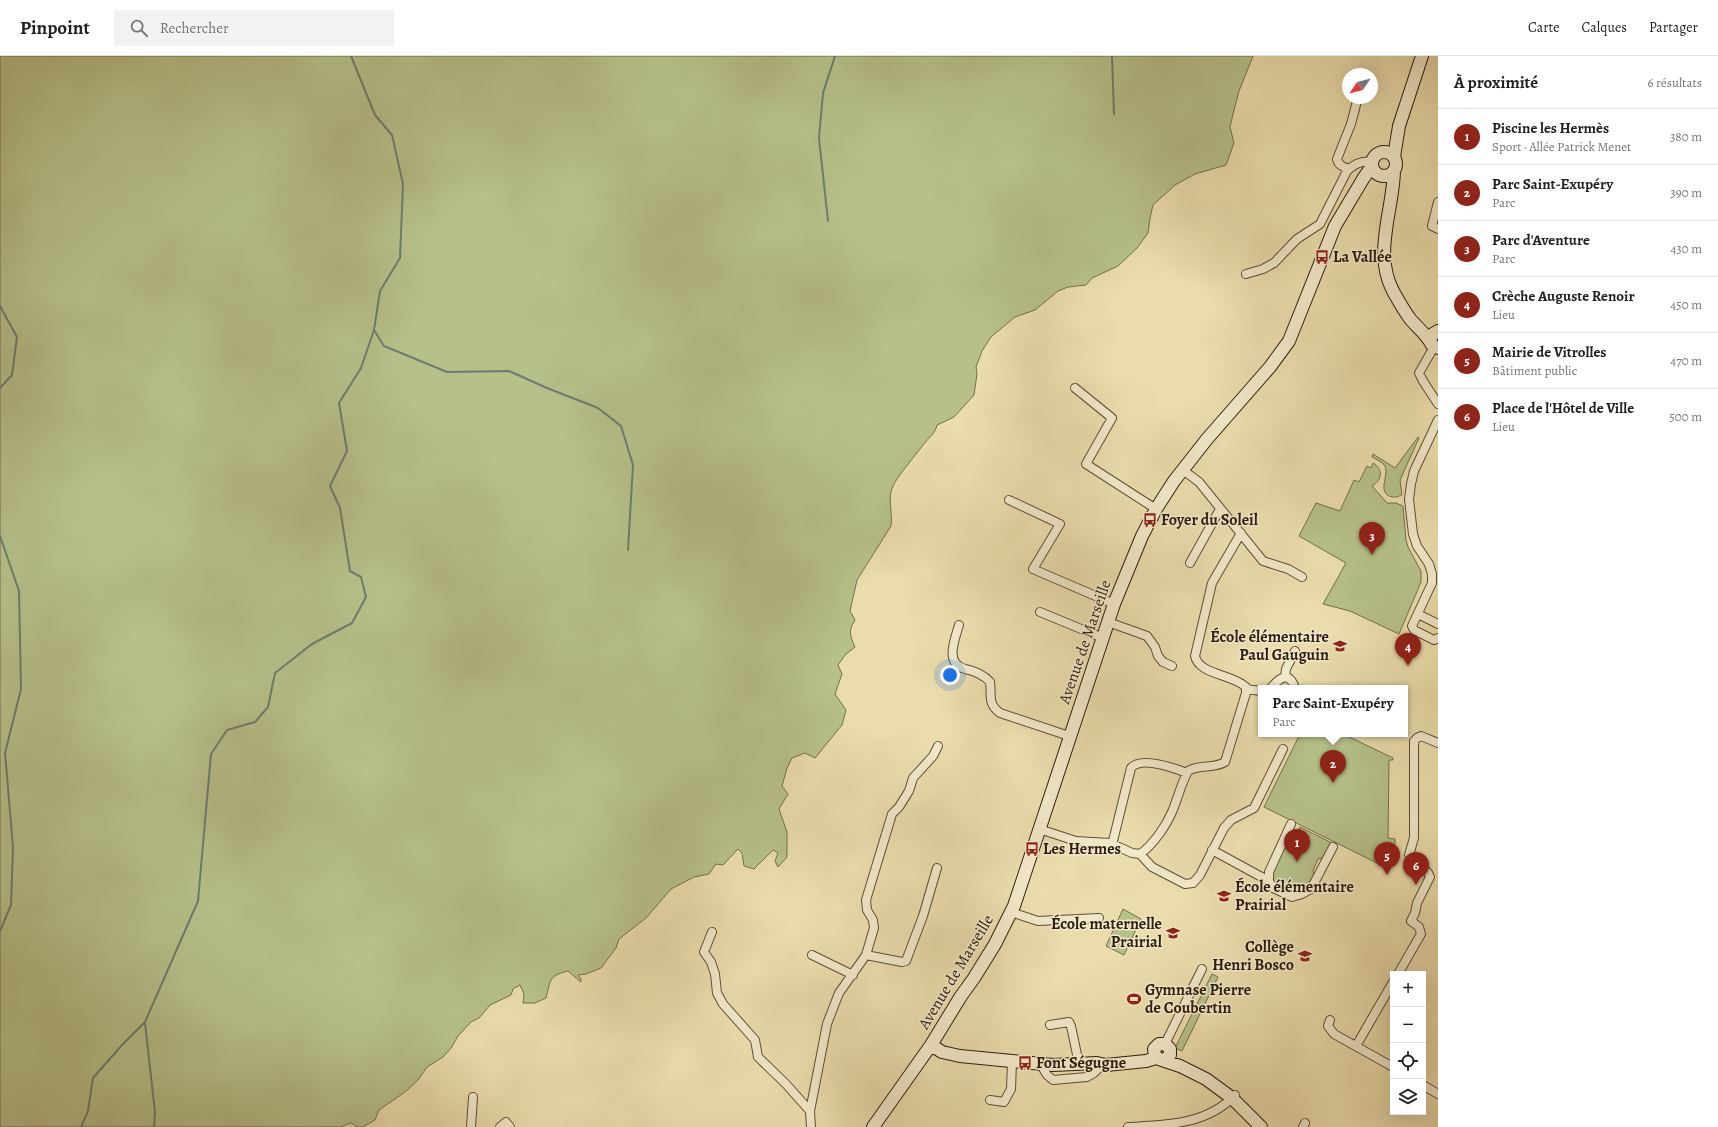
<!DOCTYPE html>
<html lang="fr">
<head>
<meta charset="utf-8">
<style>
	:root { --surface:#fff; --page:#f2f2f2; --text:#202124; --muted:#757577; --line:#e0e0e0; --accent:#8f2418 }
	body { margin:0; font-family:Alegreya,serif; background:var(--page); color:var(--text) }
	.controls { position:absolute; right:12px; bottom:12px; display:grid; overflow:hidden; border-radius:0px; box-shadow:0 4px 16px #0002 }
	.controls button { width:36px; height:36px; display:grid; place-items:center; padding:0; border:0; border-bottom:1px solid var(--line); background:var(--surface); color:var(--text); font:20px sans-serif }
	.compass { position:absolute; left:1342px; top:12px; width:36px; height:36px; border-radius:50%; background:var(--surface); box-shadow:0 4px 16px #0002; rotate:235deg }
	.you { position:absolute; left:950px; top:619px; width:14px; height:14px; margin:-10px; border:3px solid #fff; border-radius:50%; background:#1a73e8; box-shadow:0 0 0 6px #1a73e833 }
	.badge { display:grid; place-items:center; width:26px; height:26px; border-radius:50%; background:var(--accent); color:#fff; font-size:13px; font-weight:700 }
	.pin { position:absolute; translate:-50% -33px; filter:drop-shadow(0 1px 2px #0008) }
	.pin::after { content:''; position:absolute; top:21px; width:14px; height:12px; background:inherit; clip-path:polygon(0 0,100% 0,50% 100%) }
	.popup { position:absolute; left:1258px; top:629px; width:150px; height:52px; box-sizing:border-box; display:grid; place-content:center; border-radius:0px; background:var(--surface); filter:drop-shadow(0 1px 3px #0005); font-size:13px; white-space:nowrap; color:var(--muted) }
	.popup b { font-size:15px; color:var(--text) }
	.popup::after { content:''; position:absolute; left:50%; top:100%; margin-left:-8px; border:8px solid transparent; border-top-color:var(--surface) }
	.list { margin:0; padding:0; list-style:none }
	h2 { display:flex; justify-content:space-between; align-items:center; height:52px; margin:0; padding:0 16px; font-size:17px }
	h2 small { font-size:13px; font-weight:400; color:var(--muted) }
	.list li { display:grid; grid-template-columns:26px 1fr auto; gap:12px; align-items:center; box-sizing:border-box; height:56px; padding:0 16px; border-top:1px solid var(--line) }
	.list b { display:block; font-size:15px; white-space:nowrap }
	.list p { margin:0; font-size:13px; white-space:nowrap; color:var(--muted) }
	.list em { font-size:13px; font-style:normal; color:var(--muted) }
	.icon { flex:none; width:22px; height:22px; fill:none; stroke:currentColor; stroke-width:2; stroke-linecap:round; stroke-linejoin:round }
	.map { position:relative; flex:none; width:1438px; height:1071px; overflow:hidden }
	header { display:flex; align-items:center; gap:24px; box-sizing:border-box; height:56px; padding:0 20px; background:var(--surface); border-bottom:1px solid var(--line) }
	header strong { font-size:19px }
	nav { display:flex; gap:22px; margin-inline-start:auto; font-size:14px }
	.search { width:280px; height:36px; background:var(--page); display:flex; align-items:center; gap:10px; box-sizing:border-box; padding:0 14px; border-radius:0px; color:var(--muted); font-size:15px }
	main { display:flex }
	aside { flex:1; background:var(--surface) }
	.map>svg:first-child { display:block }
	.green { fill:#b6c089; stroke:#716f4d }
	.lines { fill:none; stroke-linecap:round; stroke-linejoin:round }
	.stream { stroke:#6d7c70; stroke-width:2 }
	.street-casing { stroke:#5c4e38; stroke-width:10 }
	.secondary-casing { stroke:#2c1e11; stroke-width:14 }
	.street { stroke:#f1e8c8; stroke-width:8 }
	.secondary { stroke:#f1e8c8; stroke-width:12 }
	.labels { text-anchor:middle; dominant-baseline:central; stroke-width:3; stroke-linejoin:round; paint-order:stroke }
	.poi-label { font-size:16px; font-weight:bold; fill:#2c1e11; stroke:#f1e8c8; text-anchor:start }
	.street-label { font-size:16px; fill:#2c1e11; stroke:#f1e8c8 }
</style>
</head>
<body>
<header>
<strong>Pinpoint</strong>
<div class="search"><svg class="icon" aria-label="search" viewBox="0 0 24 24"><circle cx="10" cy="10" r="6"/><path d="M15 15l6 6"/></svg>Rechercher</div>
<nav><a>Carte</a><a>Calques</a><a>Partager</a></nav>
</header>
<main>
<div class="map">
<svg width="1438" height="1071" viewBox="0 0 1438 1071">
	<rect width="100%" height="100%" fill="#eadcab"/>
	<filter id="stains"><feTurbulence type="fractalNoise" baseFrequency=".005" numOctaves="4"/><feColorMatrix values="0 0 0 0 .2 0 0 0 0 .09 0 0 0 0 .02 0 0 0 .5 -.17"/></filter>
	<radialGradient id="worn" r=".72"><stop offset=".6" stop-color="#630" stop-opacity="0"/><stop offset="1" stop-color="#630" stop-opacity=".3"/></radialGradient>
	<path class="green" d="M0,0H1253L1239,35L1234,54L1230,71L1234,87L1226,109L1195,118L1175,129L1153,149L1150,162L1148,177L1137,192L1118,210L1092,222L1086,229L1068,231L1058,235L1035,254L1015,261L991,281L982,295L976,311L977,318L974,339L954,361L937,369C935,378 929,381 923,389C916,399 898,419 893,430C887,442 893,456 891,470L857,524L850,555L855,564C848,574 850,580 855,591L845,599L838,609L842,618L835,638L846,654L842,669L815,702L805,697L792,702L787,712L782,730L788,738L779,753L787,776V801L778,811L775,805L778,797L773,794L754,813L744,810L742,797L738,793L723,809L716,808L709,818L694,821L671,833L646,862L619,883L616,892L601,912L586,918L578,919L581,923V926L568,915C548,920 551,924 546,942L535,947H523L524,938L520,929L513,933L511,939L490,949L479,962L471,966L458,980L451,992L443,1001L427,1011L418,1024L405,1036L379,1054L375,1064L363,1071H358L351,1067L340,1071H0Z
		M1418,381L1419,382L1400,424L1402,439C1397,441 1394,442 1389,440C1378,434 1389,420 1385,410C1382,406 1376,403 1372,401L1373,398L1395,412Z
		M1373,407C1384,414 1382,424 1372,430L1387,447H1396L1403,450L1406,484L1408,491L1421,515V526L1399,578L1350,555L1323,548L1346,507L1299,480L1316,447L1340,455L1354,424L1359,426L1367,410L1371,412Z
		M1300,678H1343L1393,702V704H1389L1388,782L1395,783V787L1381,809L1264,751Z
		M1300,771L1332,787L1324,801L1318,803L1313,815L1314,820C1311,826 1308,834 1300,836C1289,839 1271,830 1272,818L1287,784L1293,786Z
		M1123,853L1141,863L1124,899L1106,890Z
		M1212,918L1218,921L1182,995L1175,992Z"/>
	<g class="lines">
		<path class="stream" d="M1112,0L1114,58
			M828,165L819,82L823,37L835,0
			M0,250L17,281L12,319L0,332
			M374,274L384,290L447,316L509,315L547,332L598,352L621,370L633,409L628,494
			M0,480L19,535L21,633L5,697L13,791L11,849L0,875
			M145,967L155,1056L154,1071
			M81,1071L88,1055L93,1022L122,989L145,966L198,845L211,698L227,674L255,666L268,651L275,617L312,588L352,567L366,541L361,521L350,515L340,452L330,430L347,395L339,347L361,312L374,274L380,235L400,202L403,128L392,79L375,59L351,0"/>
		<defs>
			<path id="street" d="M1349,113C1343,111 1338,109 1337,103L1351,68L1357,45
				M1438,146L1432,170L1438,173
				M1246,218L1263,213L1274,207L1297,183L1320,168L1347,115C1354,108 1362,104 1372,106
				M1434,291L1419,317L1423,325L1438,348
				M1075,332L1112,362L1086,408L1156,453
				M1438,364L1414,415L1411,428L1409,443L1413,478L1417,490L1429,508L1432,518V527L1412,570L1414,574L1434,584L1438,582
				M1183,414L1199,426L1263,505L1288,513L1302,521
				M1009,444L1060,468L1033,513L1114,548
				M1190,507L1220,453
				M1040,556L1103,582
				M1418,558L1438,568
				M1108,566L1147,580L1155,591L1158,600L1163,606L1172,610
				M959,569C955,583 944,608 965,613C975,615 983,618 990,626C992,640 987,647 1000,657L1069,680
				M1285,621L1286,613L1295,595
				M1271,632C1280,621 1289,615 1295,632
				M1246,633L1261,635
				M1039,773L1076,785L1110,787L1132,797L1140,798L1152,811L1185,828L1193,827L1200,819L1224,772L1231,764L1254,752L1283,693
				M1112,789L1131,712C1141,700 1174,712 1187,717
				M1212,794L1269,825L1273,832L1292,841L1302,838L1311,833L1333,791
				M1140,798C1153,789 1166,770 1172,756C1178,742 1181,728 1188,715C1199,708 1214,713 1225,706L1246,637V631C1233,618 1199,619 1195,600L1212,527L1241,477
				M1269,825V816L1291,768
				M1011,856L1038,865L1099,862
				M712,876L704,896L711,906L715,918L717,937L723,948L755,984L758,1001L786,1028L810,1055
				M812,899L853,919
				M866,899L902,906L906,905L923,860L937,812
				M1398,918L1421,878L1419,871L1411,865L1415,857L1417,847L1430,821C1427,810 1413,810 1409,799L1414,782V685L1417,682L1421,680L1438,687
				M1330,964L1328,970L1334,978L1393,1011
				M1050,969L1069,966L1071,970L1079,1008
				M1165,988L1202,913
				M1356,990L1393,926
				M1041,1009L1047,1019L1053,1024L1087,1021L1094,1017L1098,1013L1097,1007
				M1423,1029L1438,1038
				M990,1044L1004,1046L1011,1033L1012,1006
				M471,1071L473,1041
				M500,1071L506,1066L510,1071
				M811,1071L810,1055L827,968L839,937L866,899L874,872L873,864L867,854L866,844L892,758L899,751L909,735L913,722L933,700L938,690
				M1128,1071C1166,1069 1207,1069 1235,1039
				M1303,1071L1305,1067"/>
			<path id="secondary" d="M1372 108a12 12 0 1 1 24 0a12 12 0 1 1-24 0Z
				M1394,101L1399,70L1422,0
				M1394,115C1393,155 1373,197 1393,235C1398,244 1404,255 1411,264C1418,272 1427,279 1432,289L1438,292
				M1430,284L1433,278L1438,275
				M931,989L942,996L960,1000L1053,1009L1097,1007L1106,1009L1146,1005L1156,1002
				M1164,1004L1170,999V993L1165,988H1159L1154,993L1155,1000L1159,1003L1180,1010L1206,1023L1232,1042L1261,1071
				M873,1071L931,989L961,940L974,922L995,888L1014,850L1114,548L1142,480L1156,453L1174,425L1207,383L1270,311L1289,285L1335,170L1363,123L1372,110"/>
		</defs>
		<use href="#street" class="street-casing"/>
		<use href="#secondary" class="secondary-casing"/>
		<use href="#street" class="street"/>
		<use href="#secondary" class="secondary"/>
	</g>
	<defs>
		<symbol id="bus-bare" viewBox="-9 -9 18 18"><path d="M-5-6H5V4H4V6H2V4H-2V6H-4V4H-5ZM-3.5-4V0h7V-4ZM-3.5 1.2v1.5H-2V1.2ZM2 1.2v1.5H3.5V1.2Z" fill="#8f2418" stroke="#f1e8c8" stroke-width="2.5" paint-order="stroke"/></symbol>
		<symbol id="school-bare" viewBox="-9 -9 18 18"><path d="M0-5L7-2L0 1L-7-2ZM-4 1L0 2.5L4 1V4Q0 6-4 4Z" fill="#8f2418" stroke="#f1e8c8" stroke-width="2.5" paint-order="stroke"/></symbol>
		<symbol id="stadium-bare" viewBox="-9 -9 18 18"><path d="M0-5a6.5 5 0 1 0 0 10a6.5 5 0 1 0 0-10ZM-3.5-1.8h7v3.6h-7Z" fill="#8f2418" stroke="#f1e8c8" stroke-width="2.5" paint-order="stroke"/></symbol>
	</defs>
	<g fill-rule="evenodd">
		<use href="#bus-bare" x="1312" y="191" width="20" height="20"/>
		<use href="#bus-bare" x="1140" y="454" width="20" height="20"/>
		<use href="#school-bare" x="1330" y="580" width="20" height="20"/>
		<use href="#bus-bare" x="1022" y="783" width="20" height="20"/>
		<use href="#school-bare" x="1214" y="830" width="20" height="20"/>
		<use href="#school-bare" x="1163" y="867" width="20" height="20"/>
		<use href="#school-bare" x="1295" y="890" width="20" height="20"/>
		<use href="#stadium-bare" x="1124" y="933" width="20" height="20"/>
		<use href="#bus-bare" x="1015" y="997" width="20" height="20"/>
	</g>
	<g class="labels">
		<g class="poi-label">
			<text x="1333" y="201">La Vallée</text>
			<text x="1161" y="464">Foyer du Soleil</text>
			<text x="1329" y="581" text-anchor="end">École élémentaire<tspan x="1329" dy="18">Paul Gauguin</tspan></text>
			<text x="1043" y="793">Les Hermes</text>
			<text x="1235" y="831">École élémentaire<tspan x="1235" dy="18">Prairial</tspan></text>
			<text x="1162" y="868" text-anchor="end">École maternelle<tspan x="1162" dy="18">Prairial</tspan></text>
			<text x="1294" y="891" text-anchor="end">Collège<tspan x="1294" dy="18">Henri Bosco</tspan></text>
			<text x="1145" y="934">Gymnase Pierre<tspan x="1145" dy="18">de Coubertin</tspan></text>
			<text x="1036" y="1007">Font Ségugne</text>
		</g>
		<g class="street-label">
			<text transform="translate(1085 586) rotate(-71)">Avenue de Marseille</text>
			<text transform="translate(956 916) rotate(-59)">Avenue de Marseille</text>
		</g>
	</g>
	<rect width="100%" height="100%" filter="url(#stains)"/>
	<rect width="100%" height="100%" fill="url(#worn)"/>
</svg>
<div class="controls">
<button>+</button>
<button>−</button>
<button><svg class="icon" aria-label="locate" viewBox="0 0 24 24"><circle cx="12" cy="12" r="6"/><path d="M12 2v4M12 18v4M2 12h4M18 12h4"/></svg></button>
<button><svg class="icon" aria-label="layers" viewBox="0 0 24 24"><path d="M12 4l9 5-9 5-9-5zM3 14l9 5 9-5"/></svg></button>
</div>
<svg class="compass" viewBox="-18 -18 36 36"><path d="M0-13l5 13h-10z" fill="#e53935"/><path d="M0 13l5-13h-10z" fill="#757577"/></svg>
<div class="you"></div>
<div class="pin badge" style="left:1297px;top:806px">1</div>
<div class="pin badge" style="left:1333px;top:727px">2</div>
<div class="popup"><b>Parc Saint-Exupéry</b>Parc</div>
<div class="pin badge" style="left:1372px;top:499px">3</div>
<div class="pin badge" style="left:1408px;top:610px">4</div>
<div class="pin badge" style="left:1387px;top:819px">5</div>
<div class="pin badge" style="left:1416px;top:829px">6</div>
</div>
<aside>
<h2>À proximité<small>6 résultats</small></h2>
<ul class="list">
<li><span class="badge">1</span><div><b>Piscine les Hermès</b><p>Sport · Allée Patrick Menet</p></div><em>380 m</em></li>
<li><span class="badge">2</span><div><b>Parc Saint-Exupéry</b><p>Parc</p></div><em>390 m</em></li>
<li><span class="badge">3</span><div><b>Parc d'Aventure</b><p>Parc</p></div><em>430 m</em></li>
<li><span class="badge">4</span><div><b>Crèche Auguste Renoir</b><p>Lieu</p></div><em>450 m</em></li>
<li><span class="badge">5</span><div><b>Mairie de Vitrolles</b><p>Bâtiment public</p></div><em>470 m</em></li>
<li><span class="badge">6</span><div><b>Place de l'Hôtel de Ville</b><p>Lieu</p></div><em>500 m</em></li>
</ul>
</aside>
</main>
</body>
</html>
